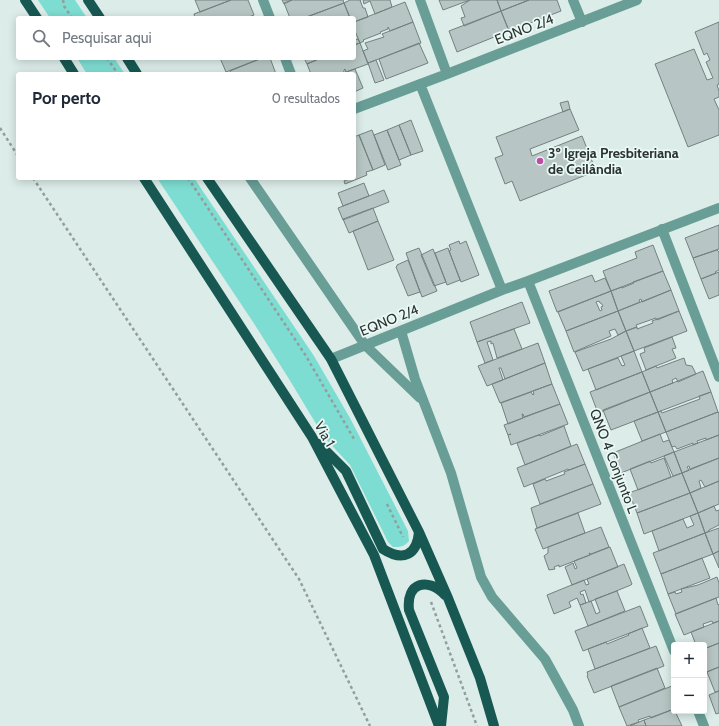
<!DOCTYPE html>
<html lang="pt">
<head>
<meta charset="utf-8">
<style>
	:root { --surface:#fff; --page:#f6f6f7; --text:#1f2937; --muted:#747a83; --line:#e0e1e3 }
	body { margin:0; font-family:Cabin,sans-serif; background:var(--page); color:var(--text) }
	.controls { position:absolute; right:12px; bottom:12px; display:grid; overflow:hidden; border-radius:4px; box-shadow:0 2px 10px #0003 }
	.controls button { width:36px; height:36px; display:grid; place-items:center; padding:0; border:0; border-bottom:1px solid var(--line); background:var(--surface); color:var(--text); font:20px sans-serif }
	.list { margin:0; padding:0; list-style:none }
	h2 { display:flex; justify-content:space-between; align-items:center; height:52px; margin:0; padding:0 16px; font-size:17px }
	h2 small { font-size:13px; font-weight:400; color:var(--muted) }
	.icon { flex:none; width:22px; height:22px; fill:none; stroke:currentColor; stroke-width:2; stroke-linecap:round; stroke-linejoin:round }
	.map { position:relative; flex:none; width:719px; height:726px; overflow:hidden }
	.search { position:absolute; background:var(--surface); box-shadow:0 2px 10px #0003; left:16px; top:16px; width:340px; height:44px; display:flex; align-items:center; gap:10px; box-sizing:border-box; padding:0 14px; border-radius:4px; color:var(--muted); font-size:15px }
	.panel { position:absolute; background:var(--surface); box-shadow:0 2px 10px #0003; left:16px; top:72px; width:340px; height:108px; border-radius:4px }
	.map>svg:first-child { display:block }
	.green { fill:#7eddd2 }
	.building { fill:#b7c6c4; stroke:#73817f; fill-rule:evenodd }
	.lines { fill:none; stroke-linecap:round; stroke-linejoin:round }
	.path { stroke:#939f9c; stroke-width:2.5; stroke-dasharray:3 3; stroke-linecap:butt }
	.minor { stroke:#699e97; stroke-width:10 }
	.major { stroke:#185852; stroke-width:10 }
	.poi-dot { fill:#bd4ca7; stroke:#e9f9f6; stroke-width:1.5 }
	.labels { text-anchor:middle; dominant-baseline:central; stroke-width:3.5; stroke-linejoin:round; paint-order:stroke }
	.street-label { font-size:14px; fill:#2d3332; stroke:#e9f9f6 }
	.poi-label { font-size:14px; font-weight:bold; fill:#2d3332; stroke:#e9f9f6; text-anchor:start }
</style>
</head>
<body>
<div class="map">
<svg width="719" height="726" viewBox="0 0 719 726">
	<rect width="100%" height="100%" fill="#dcece9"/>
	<path class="green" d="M38,0H75L87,18H50Z
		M77,58H114L125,74H87Z
		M157,178H194L314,356L350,418L408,531L409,541C404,547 400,547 393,547L388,542L350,465L324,437L289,379L253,322Z"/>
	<path class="building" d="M195,0H231L200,12Z
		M231,0H248L254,15L246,18H195L194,14Z
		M282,0H292L284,4Z
		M292,0H343L344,3L304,18H290L284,3Z
		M350,0H361H360L363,8H365L368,17L354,22V18H350L344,3Z
		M363,0H390L392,7L375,14L370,1L364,4Z
		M439,0H470L443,10Z
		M470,0H497L501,11L464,26L461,18L465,17L461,6Z
		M497,0H529L501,11Z
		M529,0H557L561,11L509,31L501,11Z
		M405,2L413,22L390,31L388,27V29L380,32L381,33L363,40L364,41L360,43L354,29V22Z
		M344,3L350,18H304Z
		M501,11L509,31L457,52L449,31Z
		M413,22L421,43L368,63L363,51L368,49L365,43L384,37L382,34Z
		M719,22V84L717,85L719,91V97L714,99L719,110V135L688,147L655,64L694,49L707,80L713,78L706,62L710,60L707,53L704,55L695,32Z
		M358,39L360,43L354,45V40Z
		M360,43L368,64L346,72L345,69L344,70V72L340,74H311L307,64L321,58H354V45Z
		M419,43L428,63L386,79L379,59Z
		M220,58H262L226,72Z
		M262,58H270L276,74H231L230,71Z
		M304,58H321L307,64Z
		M376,60L384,80L375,83L368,63Z
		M355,69L363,88L354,92V74H340Z
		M568,101L570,109L563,112L560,103Z
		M570,109L579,130L530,149L532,156L582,136L596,171L520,201L512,181L505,184L495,158L503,155L496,137Z
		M411,120L423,151L411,155L399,125Z
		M399,125L411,155L399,160L387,130Z
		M372,130L385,165L373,170L359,135Z
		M387,130L401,165L388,170L374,135Z
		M359,135L373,170L366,172L367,175L345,184L344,181L349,179L348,178H354V137Z
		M364,183L369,196L343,206L338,193Z
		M384,190L389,202L343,220L338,208Z
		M373,208L378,221L349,233L343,219Z
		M378,221L394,260L368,270L353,231Z
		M719,225V249L693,258L685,238Z
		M459,241L460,244L466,241L479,275L461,282L449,251L451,250L449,245Z
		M653,245L663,271L611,291L603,271L637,258L635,252Z
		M419,248L437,291L422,297L406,253Z
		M448,248L460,280L447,285L435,253Z
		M433,249L446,282L434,286L421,255Z
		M717,250L719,252V270L715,272L716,273L701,279L693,258Z
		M408,260L420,292L408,296L396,267L397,266V265Z
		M663,271L671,290L642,302L641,299L639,300L640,302L618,311L611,291L622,287V288L634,283L633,282Z
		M719,272V295L709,299L701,279Z
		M592,275L595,282L605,278L611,291L557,312L549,291Z
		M671,290L679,311L657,320L656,318L636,325L637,327L626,331L618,311Z
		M611,291L618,311L566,331L558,312ZM599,301L600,303H601L603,306L601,307L602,310L600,311L596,302Z
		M522,302L530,323L477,342L470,322Z
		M618,311L626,331L618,335L615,329L609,331L611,336L574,352L566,331Z
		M679,311L687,331L634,351L626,331L637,327V329L653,323L652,321Z
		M514,329L522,349L497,358L493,343L491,344V341L487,342L493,360L485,363L477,342Z
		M626,331L634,351L583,371L575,352L611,339Z
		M672,337L676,348L672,349L676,358L646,370L640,354L645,352L644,348Z
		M538,343L545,363L505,379L501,368H499L503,380L487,386L478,366Z
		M634,351L642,372L596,390L588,369L618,358L622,366L625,365L621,356Z
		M684,358L686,365L692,366L696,374L678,382L676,378L672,380L673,383L650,392L642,372L656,366L657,368Z
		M545,363L552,384L500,403L492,384Z
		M703,371L711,392L658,412L650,392Z
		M642,372L650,392L598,413L590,392Z
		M552,384L560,404L524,417L523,414H522L523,418L508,424L501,403L531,392L533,395L534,394L533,391Z
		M650,392L658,412L611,430L603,410Z
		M711,392L718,412L666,432L658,412L661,411L662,413L700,399L699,396Z
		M560,404L568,424L511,445L508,435L511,434L508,435L504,425Z
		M658,412L666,432L642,441L634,421Z
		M718,412L719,413V435L706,440V438L697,441L698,443L693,445V443L677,449L675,446L672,447L666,432Z
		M564,426L571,446L525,465L517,443L539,435L540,436Z
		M660,434L663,442L669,440L674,452L621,473L613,453Z
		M719,435V458L690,469L689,466L687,467L689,470L682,473L674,452Z
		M577,444L585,464L569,470L568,469L524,487L517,468Z
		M674,452L682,473L673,476L664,456Z
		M664,458L671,477L638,490L630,469L650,461L651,463Z
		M719,458V481L705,487L701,480L699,481L701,488L690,493L682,473Z
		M585,464L593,484L540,504L533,484L545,479L546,481L565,474L564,472Z
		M682,473L690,493L637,513L629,493Z
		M719,481V504L698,513L690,493Z
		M593,484L601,504L537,528L531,508Z
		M690,493L698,513L644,534L637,513Z
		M714,506L716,511L719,510V525L709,530V531L705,533L698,513Z
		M578,513L585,533L543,549L535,529Z
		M698,513L705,533L659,551L652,531L683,519L687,528L694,525L690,516Z
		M601,527L609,547L591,554L589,553L590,555L559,567V565L554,567L555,569L549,570L544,556L548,553V547Z
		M719,528V551L713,554L705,533Z
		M705,533L713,554L661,574L653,553Z
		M610,547L618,567L572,585L565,567L573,563L575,569L577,568L574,561Z
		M719,551V568L713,554Z
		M702,558L710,578L668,594L661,574Z
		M624,564L632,584L631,585L589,602L585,590L580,592L581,595L583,594L586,603L580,605L577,598L569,602L571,607L554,614L547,595L584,580L586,585L589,584L587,579Z
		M717,577L719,583V597L676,614L668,594L675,592L676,594L682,592L681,589L698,585Z
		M617,591L625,611L588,626L580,605L591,601L596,614L600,612L595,599Z
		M716,598L718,605L719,604V621L713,623L712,621L703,624L704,627L684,635L675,614Z
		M640,606L648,626L583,651L575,631Z
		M719,621V643L704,649V645H696L691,632Z
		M642,628L650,648L595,669L588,649L606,642L607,644L629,635L628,634Z
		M719,643V667L704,673V649Z
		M656,646L664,666L594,693L587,676L588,675L587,672Z
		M719,667V691L715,692L707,672Z
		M657,668L665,688L619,707L611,686Z
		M672,686L674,692V709L651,718L650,716L638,720L639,722L627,726L619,707Z
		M719,691V713L716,714L709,695Z
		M674,709L682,726H646L644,720Z
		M644,720L646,726H630L639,722Z"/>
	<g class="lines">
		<path class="path" d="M63,0L64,6L72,18
			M107,58L118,74
			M0,128L18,156
			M33,178L299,579L370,726
			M188,178L306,356L354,439
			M387,504L403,537
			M431,602L477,726"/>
		<path class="minor" d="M263,0L270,18
			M420,0L447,74
			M573,0L582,22
			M285,58L291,74
			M420,84L502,290
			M354,109L447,74L637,0
			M250,178L365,345L420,398
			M662,229L719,377
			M528,281L674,651
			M401,331L415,379L451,473L481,577L492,597L545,659L573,710L579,726
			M331,359L502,290L528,281L719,208
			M698,711L704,726"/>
		<path class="major" d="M25,0L37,18
			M88,0L100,18
			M64,58L74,74
			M127,58L137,74
			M144,178L312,437L374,555L439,726
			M207,178L331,359L419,532L448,598L480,678L494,726
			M319,444L346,471L383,549C403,562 417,555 419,532
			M441,726L444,697L409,610C406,582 428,577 445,595"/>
	</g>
	<circle class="poi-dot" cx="540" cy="161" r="4"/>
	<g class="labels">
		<g class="street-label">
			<text transform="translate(524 29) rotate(-21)">EQNO 2/4</text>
			<text transform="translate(389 320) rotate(-22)">EQNO 2/4</text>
			<text transform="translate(325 434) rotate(60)">Via 1</text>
			<text transform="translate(614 461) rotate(69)">QNO 4 Conjunto L</text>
		</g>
		<g class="poi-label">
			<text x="548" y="153">3º Igreja Presbiteriana<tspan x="548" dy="16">de Ceilândia</tspan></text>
		</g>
	</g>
</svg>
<div class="controls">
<button>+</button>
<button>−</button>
</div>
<div class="search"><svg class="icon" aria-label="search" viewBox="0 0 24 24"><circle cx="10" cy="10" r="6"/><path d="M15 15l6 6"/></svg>Pesquisar aqui</div>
<section class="panel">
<h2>Por perto<small>0 resultados</small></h2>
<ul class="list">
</ul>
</section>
</div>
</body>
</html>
